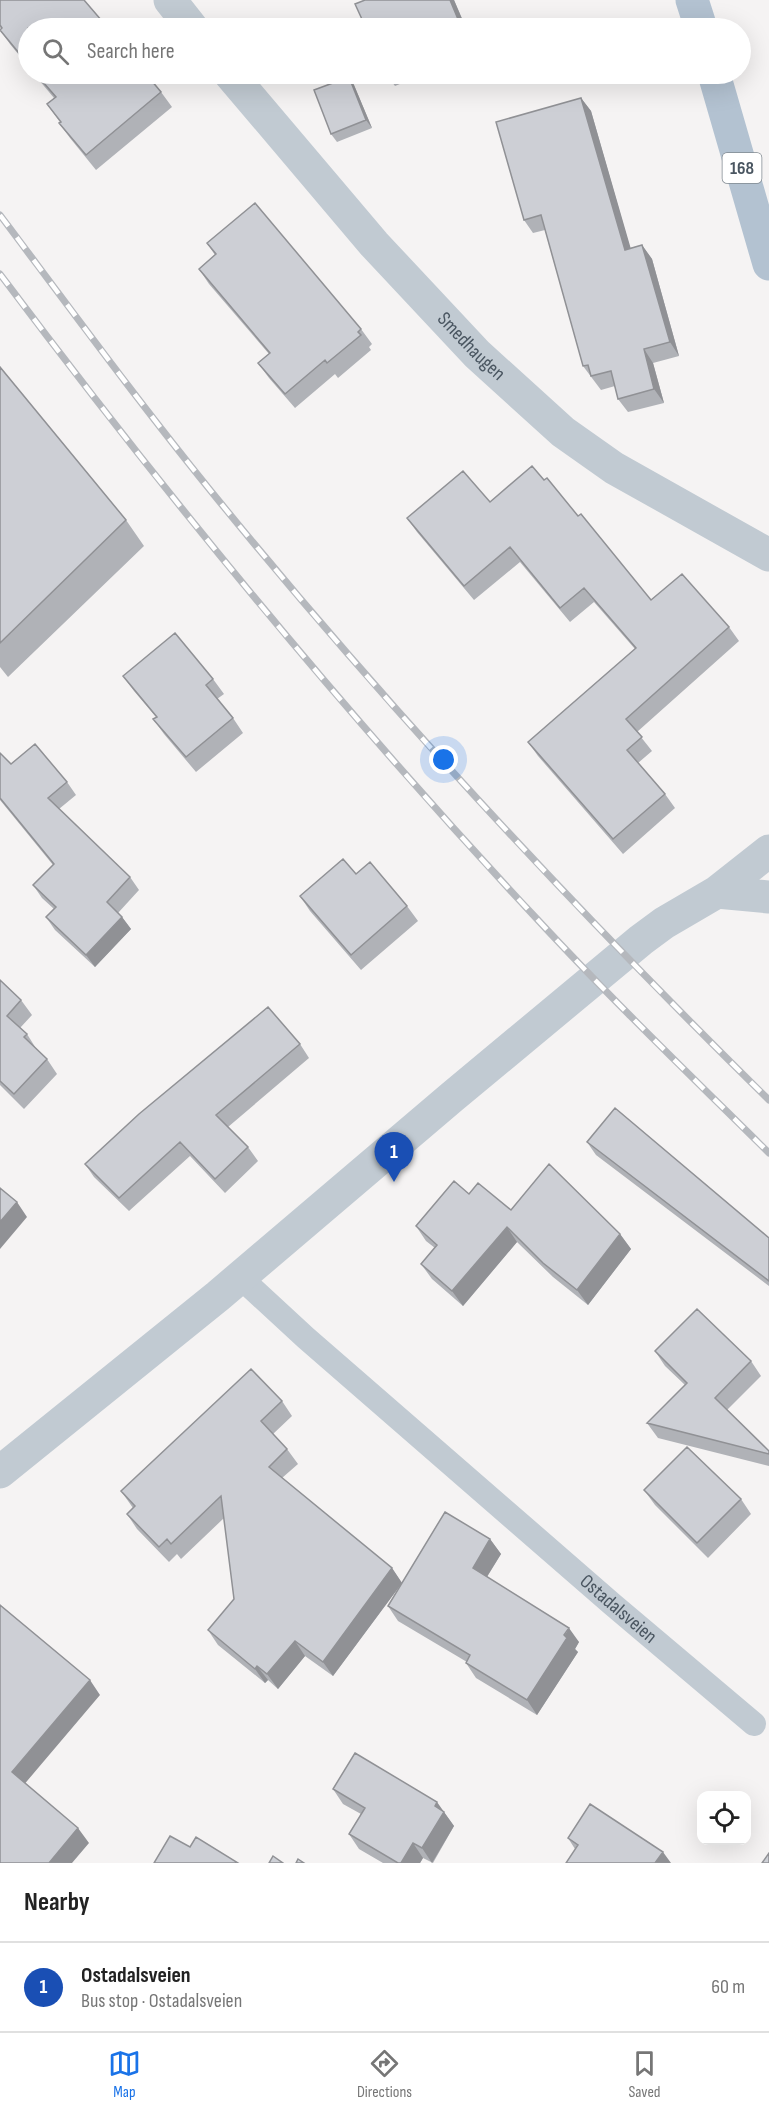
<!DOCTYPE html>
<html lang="en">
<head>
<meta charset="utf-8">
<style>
	:root { --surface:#fff; --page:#f6f6f6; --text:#222; --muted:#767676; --line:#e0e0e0; --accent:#1a73e8 }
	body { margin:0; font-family:"Sofia Sans Condensed",sans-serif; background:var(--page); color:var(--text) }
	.controls { position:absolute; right:18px; bottom:18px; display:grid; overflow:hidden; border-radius:12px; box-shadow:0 6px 24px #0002 }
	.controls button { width:54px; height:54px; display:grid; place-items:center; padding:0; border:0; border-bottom:2px solid var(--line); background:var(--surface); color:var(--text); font:30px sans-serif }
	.you { position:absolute; left:444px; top:760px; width:21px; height:21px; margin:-15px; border:4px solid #fff; border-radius:50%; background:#1a73e8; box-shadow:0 0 0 9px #1a73e833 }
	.badge { display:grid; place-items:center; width:39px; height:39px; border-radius:50%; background:var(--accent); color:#fff; font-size:20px; font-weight:700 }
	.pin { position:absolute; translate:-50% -50px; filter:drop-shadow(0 2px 3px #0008) }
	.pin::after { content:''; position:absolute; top:32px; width:21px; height:18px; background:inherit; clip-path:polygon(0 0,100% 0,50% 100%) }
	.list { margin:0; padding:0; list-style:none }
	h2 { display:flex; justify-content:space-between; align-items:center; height:78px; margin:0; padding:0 24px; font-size:26px }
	h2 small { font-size:20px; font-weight:400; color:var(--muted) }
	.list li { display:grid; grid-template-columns:39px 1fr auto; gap:18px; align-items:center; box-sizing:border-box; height:90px; padding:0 24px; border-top:2px solid var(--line) }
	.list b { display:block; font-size:22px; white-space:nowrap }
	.list p { margin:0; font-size:20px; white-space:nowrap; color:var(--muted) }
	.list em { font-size:20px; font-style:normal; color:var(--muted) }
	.icon { flex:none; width:33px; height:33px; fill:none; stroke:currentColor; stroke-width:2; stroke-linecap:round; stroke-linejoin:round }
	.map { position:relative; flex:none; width:769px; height:1863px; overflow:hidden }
	.search { position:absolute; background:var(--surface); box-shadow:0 6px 24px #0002; left:18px; right:18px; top:18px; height:66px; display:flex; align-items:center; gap:15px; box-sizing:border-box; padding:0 21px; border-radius:33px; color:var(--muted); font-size:22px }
	.sheet { height:168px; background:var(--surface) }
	nav { display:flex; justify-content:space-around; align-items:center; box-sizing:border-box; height:84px; border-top:2px solid var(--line); background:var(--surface); font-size:16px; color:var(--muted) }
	nav a { display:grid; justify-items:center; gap:3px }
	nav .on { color:var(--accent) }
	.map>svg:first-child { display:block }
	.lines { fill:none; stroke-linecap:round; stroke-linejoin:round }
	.service { stroke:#c1cad2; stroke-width:24 }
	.minor { stroke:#c1cad2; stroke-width:33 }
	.tertiary { stroke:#c1cad2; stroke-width:33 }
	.primary { stroke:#b3c2d1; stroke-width:33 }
	.rail-casing { stroke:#b5b8bd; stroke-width:7 }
	.rail { stroke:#fff; stroke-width:4.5; stroke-dasharray:14; stroke-linecap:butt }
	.wall { fill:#b0b2b7 }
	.shaded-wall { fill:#909195 }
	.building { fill:#cdcfd5; stroke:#909195; stroke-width:1.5 }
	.labels { text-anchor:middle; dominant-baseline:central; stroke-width:4.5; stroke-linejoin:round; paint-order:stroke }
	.shield { fill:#fff; stroke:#808990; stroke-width:1.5 }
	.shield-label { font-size:18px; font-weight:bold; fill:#4a5661 }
	.street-label { font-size:20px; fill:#4a5661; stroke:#fff }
</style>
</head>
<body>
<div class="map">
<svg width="769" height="1863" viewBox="0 0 769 1863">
	<rect width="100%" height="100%" fill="#f5f3f3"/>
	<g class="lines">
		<path class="service" id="s1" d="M241,1278L306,1338L612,1604L754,1724"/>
		<g class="minor">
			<path d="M170,0L192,28"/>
			<path id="s2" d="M230,74L374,244L477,354L563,432L614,468L769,555"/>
		</g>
		<path class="tertiary" d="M717,892L769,897
			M0,1472L218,1296L452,1097L641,940L664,923L717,892L769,851"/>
		<path class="primary" d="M692,0L701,28
			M714,74L769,264"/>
		<defs>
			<path id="rail" d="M0,215C72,311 143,408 219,501C390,711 576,910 769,1100
				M0,274C168,498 346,715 537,919C612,1000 691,1076 769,1153"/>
		</defs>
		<use href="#rail" class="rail-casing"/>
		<use href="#rail" class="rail"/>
	</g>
	<path class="wall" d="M0,0L28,28V66L10,44L0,30L1,29L0,27Z
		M454,0L466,28H366Z
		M34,74H146L161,92L172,107L96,170L70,138L59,123L60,122L47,104L54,98Z
		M386,74H424L395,86Z
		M349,77L354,85L372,128L337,142L331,134Z
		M581,98L591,111L630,248L642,245L652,259L679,356L653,363L664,403L628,412L618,399L615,386L601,390L583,366L545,230L533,233L524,220Z
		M207,243L361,329L372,344L369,347L371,350L338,378L335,374L295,408L269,378L258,363L269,354L209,284L199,269L215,255Z
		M0,367L126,520L144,546L8,677L0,667Z
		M544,480L578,516L651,600L729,627L739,641L637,732L652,751L638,763L665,794L675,808L623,854L538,756L528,742L635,649L594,602L570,622L520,562L474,600L417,532L407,518L490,502Z
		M123,676L213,679L224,694L217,699L233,718L243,733L196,772L164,734L153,719L156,717L134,691Z
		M0,753L11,764L67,782L76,795L59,809L130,877L139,890L118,913L122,917L131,929L95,967L55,930L46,917L54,909L42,898L33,885L53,865L0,800Z
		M300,896L407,906L418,921L361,970L310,911Z
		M0,980L21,1000L32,1015L20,1028L27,1034L37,1050L47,1059L57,1074L24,1109L0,1085Z
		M300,1044L309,1058L228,1127L248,1147L258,1161L225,1193L190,1156L129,1211L94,1177L85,1164Z
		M587,1142L769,1238V1286L596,1155Z
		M469,1194L511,1210L620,1234L631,1249L588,1305L553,1277L517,1242L463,1306L432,1279L421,1264L435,1248L426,1241L416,1226Z
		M655,1351L751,1361L761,1376L727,1410L769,1451V1466L658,1438L647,1423L685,1385L665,1366Z
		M282,1401L292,1416L273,1434L287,1449L298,1464L282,1478L392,1568L402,1583L333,1676L305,1656L278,1689L268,1680L265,1683L218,1645L208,1630L234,1599L224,1518L181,1559L177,1554L169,1562L137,1529L127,1514L133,1508L121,1491Z
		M644,1490L741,1499L751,1514L708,1558L655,1505Z
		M490,1539L501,1554L487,1577L579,1642L575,1649L578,1652L537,1715L476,1678L466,1663L467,1662L398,1621L388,1606Z
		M333,1789L443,1811L454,1826L433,1863L423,1858L420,1863H383L359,1849L349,1834L361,1814L343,1804Z
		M568,1838L671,1863L575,1849Z"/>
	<path class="shaded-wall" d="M450,0H454L466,28H463L460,24Z
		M349,77L354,85L372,128L366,120Z
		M581,98L591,111L635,263L625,250Z
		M642,245L652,259L679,356L670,342Z
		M644,349L653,363L664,403L654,389Z
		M122,917L131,929L95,967L86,955Z
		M17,1202L27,1217L0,1249V1222Z
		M507,1227L517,1242L463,1306L452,1291Z
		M620,1234L631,1249L588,1305L577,1290Z
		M490,1539L501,1554L483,1583L473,1568Z
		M392,1568L402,1583L333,1676L323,1662Z
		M569,1628L579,1642L575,1649L578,1652L537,1715L527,1700Z
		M295,1641L305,1656L278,1689L267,1674Z
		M257,1666L268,1680L265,1683L255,1669Z
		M90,1680L100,1695L22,1787L12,1772Z
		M437,1802L454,1826L432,1863L422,1848L435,1806Z
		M78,1828L89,1843L72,1863H49Z
		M413,1843L423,1858L420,1863H401Z
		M663,1852L671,1863H655Z"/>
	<path class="building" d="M0,0H84L108,28H28V64L0,30L2,28L0,25Z
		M365,0H450L460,24L450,28H366L355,4Z
		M36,74H146L161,92L86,155L59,123L61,122L47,104L56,97Z
		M349,77L366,120L331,134L314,90Z
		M581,98L625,250L642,245L670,342L644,349L654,389L618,399L611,371L591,376L588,365L583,366L541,215L524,220L496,122Z
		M255,203L361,329L358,332L361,335L327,363L325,360L285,394L258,363L270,353L199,269L216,254L207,243Z
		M0,367L126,520L0,643Z
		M532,466L544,480L547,478L578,516L581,514L651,600L682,574L729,627L626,719L642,737L627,750L665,794L613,839L528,742L636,648L584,588L560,608L510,547L464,586L407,518L463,471L490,502Z
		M175,633L213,679L206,685L233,718L186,757L153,719L157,717L123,676Z
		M35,744L67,782L48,798L130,877L107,902L122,917L86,955L46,917L56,907L33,885L54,864L0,798V753L11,764Z
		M343,859L356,874L370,862L407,906L351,955L300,896Z
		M0,980L21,1000L7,1016L27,1034L24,1037L47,1059L14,1094L0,1081Z
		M268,1007L300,1044L216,1115L248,1147L215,1179L180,1142L119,1198L85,1164L139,1114Z
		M615,1108L769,1238V1281L587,1142Z
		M549,1164L620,1234L577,1290L543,1263L507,1227L452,1291L421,1264L437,1245L416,1226L454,1181L469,1194L478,1183L511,1210Z
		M0,1188L17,1202L0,1222Z
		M697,1309L751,1361L715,1398L769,1451V1454L647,1423L687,1383L655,1351Z
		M251,1369L282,1401L261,1421L287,1449L269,1467L392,1568L323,1662L295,1641L267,1674L257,1666L255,1669L208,1630L234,1599L221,1496L171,1544L167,1539L159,1547L127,1514L135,1506L121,1491Z
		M687,1447L741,1499L697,1543L644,1490Z
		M445,1512L490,1539L473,1568L569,1628L564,1635L567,1638L527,1700L466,1663L470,1655L388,1606Z
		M0,1605L90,1680L12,1772L78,1828L49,1863H0Z
		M355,1753L437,1802L435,1806L444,1812L422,1848L413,1843L401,1863H398L349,1834L365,1808L333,1789Z
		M590,1804L663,1852L655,1863H566L578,1845L568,1838Z
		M170,1836L190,1847L196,1837L238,1863H154Z
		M769,1853V1863H762Z
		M273,1856L283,1863H269Z
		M298,1859L304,1863H296Z"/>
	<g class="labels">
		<rect class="shield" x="722.5" y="153" width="39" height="30" rx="4.5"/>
		<g class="shield-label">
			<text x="742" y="168">168</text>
		</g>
		<g class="street-label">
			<text stroke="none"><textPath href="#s2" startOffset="364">Smedhaugen</textPath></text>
			<text stroke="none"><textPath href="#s1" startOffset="502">Ostadalsveien</textPath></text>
		</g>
	</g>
</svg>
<div class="controls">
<button><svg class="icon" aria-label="locate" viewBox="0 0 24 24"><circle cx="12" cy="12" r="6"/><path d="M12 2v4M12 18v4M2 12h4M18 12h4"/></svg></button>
</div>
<div class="you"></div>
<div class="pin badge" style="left:394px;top:1182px;background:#1a4fb4">1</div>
<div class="search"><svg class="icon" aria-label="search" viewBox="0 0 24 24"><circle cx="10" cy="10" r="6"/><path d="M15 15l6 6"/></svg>Search here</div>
</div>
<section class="sheet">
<h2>Nearby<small></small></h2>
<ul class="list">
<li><span class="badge" style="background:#1a4fb4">1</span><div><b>Ostadalsveien</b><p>Bus stop · Ostadalsveien</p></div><em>60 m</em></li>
</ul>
</section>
<nav>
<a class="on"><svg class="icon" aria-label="map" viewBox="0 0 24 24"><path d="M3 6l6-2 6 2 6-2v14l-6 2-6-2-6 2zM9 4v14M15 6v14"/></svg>Map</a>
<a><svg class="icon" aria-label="directions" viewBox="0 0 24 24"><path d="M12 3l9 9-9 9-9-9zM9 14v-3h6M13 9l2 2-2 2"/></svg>Directions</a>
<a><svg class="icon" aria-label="saved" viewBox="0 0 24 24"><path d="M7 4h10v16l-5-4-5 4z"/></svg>Saved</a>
</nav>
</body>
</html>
